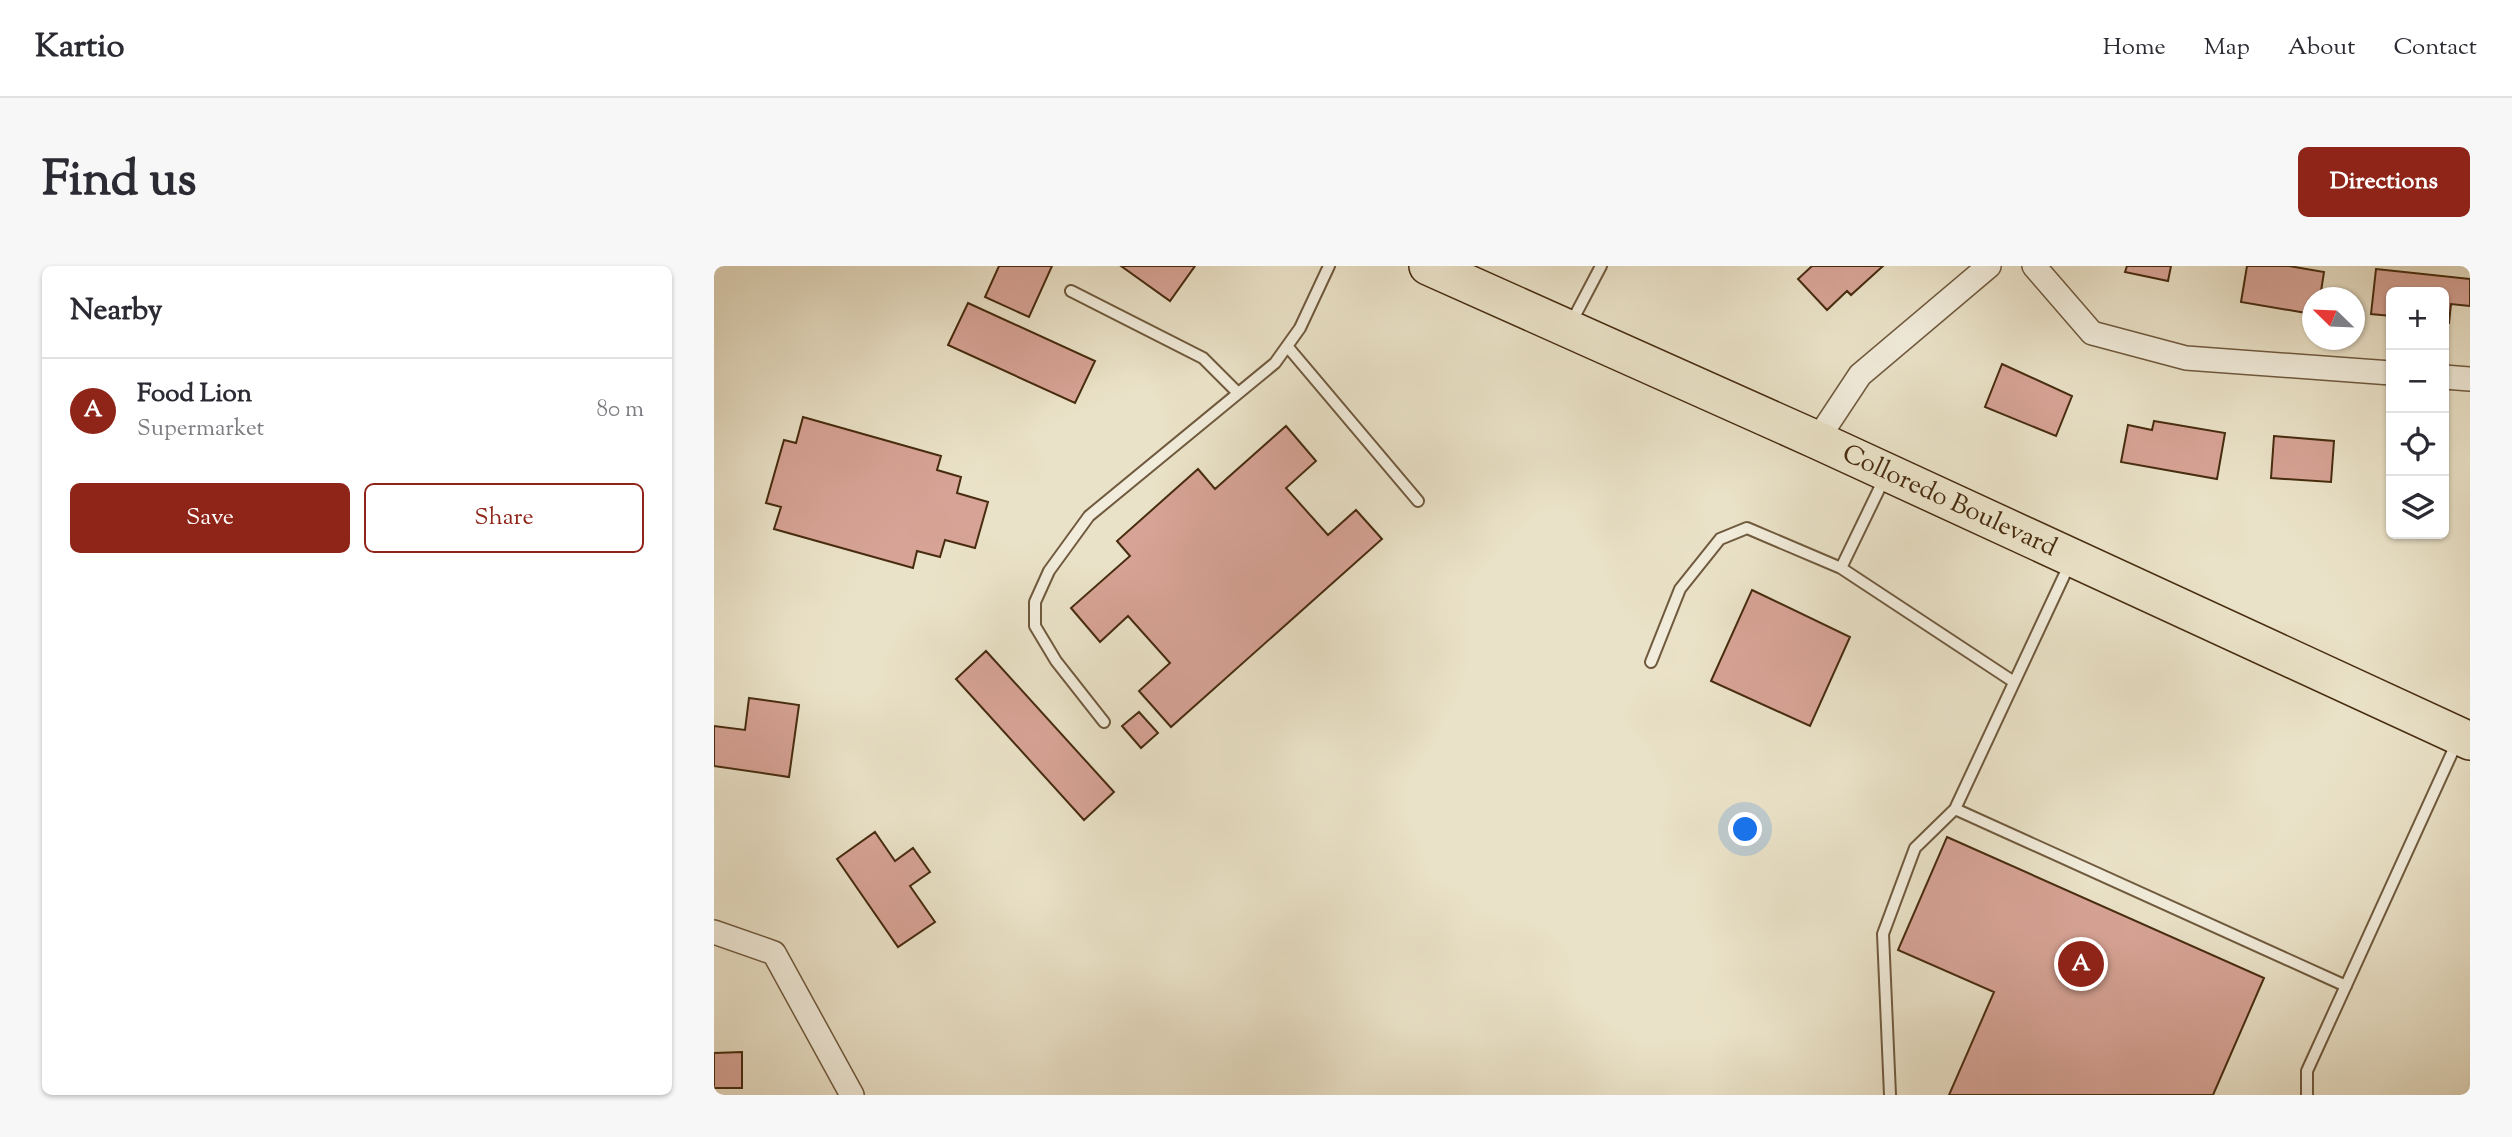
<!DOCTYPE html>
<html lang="en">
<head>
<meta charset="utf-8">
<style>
	:root { --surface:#fff; --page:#f7f7f7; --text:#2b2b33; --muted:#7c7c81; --line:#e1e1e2; --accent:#8f2418 }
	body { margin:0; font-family:"Sorts Mill Goudy",serif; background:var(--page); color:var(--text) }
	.controls { position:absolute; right:21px; top:21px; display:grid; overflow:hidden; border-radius:10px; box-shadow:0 2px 5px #0004 }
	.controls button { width:63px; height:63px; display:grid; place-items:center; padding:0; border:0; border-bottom:2px solid var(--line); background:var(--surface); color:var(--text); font:35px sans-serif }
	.compass { position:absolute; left:1588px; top:21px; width:63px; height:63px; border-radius:50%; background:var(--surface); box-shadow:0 2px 5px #0004; rotate:293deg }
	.you { position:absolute; left:1032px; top:564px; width:24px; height:24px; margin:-18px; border:5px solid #fff; border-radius:50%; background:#1a73e8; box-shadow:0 0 0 10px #1a73e833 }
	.badge { display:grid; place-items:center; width:46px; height:46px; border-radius:50%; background:var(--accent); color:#fff; font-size:23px; font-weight:700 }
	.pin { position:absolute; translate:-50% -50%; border:4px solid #fff; box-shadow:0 2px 7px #0006 }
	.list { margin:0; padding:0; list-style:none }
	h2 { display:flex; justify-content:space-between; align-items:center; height:91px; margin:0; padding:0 28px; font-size:30px }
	h2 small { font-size:23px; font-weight:400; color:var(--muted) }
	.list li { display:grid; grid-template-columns:46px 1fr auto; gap:21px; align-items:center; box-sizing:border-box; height:105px; padding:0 28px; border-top:2px solid var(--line) }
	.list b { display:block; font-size:26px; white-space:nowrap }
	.list p { margin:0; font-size:23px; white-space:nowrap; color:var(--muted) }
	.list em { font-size:23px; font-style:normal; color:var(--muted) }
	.actions { display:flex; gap:14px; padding:21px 28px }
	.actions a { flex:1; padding:16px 0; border:2px solid var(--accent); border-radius:10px; text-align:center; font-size:24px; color:var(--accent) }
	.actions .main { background:var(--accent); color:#fff }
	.icon { flex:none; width:38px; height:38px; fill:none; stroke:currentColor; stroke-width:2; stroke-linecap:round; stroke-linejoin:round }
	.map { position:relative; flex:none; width:1756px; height:829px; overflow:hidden; border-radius:10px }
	header { display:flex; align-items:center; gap:42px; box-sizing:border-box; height:98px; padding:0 35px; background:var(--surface); border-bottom:2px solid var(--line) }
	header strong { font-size:33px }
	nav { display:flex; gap:38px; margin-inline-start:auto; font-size:24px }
	.intro { display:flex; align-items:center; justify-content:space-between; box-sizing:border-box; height:168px; padding:0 42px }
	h1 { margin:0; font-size:49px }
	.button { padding:18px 32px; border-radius:10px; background:var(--accent); color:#fff; font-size:24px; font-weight:700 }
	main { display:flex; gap:42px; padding:0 42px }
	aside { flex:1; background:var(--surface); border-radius:10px; box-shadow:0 2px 5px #0004 }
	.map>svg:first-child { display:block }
	.building { fill:#d7a396; stroke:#472c0f; stroke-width:2 }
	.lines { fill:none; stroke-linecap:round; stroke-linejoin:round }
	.service-casing { stroke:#705a3d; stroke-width:14 }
	.minor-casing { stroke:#705a3d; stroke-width:26 }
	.trunk-casing { stroke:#472c0f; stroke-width:40 }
	.service { stroke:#f1ecdb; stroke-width:10 }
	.minor { stroke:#f1ecdb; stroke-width:23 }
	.trunk { stroke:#eae2c8; stroke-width:37 }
	.labels { text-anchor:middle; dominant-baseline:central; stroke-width:5; stroke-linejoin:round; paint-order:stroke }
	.street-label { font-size:26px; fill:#472c0f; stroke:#f1ecdb }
</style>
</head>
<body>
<header>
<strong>Kartio</strong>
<nav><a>Home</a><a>Map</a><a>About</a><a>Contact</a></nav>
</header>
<div class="intro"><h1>Find us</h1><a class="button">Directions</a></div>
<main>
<aside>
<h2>Nearby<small></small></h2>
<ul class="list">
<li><span class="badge">A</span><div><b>Food Lion</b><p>Supermarket</p></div><em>80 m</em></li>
</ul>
<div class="actions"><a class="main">Save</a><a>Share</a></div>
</aside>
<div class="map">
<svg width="1756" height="829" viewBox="0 0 1756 829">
	<rect width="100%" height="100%" fill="#eae2c8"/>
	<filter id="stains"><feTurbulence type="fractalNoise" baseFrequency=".00286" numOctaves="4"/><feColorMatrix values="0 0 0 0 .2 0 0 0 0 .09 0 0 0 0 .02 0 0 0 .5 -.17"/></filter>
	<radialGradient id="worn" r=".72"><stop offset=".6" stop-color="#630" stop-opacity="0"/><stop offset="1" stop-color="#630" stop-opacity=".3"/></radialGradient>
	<path class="building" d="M285,0H338L315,51L271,31Z
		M407,0H481L456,35Z
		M1098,0H1169L1137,29L1133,25L1113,44L1084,13Z
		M1413,0H1457L1454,15L1411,6Z
		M1533,0H1575L1610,6L1606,32H1598V48L1527,36Z
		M1662,3L1756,13V40L1737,38L1735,57H1730V26H1677V50L1657,48Z
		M254,37L381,95L361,137L234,79Z
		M1288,98L1358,130L1342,170L1271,141Z
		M89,151L227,190L223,204L247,211L243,227L274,236L261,282L231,274L226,291L203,285L199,302L60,263L67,241L52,237L70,174L82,177Z
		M1440,155L1511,167L1503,213L1407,196L1414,159L1438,164Z
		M572,160L602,195L572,222L614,269L642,244L668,273L457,461L425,425L456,397L414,350L386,376L357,342L416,290L403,275L484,203L501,223Z
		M1560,170L1620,175L1617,216L1557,212Z
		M1038,324L1136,371L1096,460L997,415Z
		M272,385L400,526L370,554L242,413Z
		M35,432L85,439L75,511L0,500V460L31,464Z
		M425,446L444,467L427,482L408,460Z
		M161,566L181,595L199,582L216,606L196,620L221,656L184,681L123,593Z
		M1233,571L1550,712L1499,829H1235L1280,726L1184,684Z
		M28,786V822H0V787Z"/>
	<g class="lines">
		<defs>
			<path id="service" d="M357,25L489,92L524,127
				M856,59L887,0
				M573,80L704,235
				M1171,211L1127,302L1300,416
				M1356,297L1241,543L1632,720
				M937,396L966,323L1006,273L1033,262L1127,302
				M390,456L342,395L321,360V336L335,305L375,250L561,97L586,62L615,0
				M1176,829L1169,668L1201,582L1241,543
				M1593,829V805L1743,476"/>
			<path id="minor" d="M1320,0L1378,67L1472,92L1677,107
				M1730,111L1756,113
				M1103,174L1146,109L1275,0
				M0,666L60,687L138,829"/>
			<g id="trunk">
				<path id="s1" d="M714,0L1103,174L1756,475"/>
			</g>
		</defs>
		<use href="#service" class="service-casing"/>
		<use href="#minor" class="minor-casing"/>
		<use href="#trunk" class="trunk-casing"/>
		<use href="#service" class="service"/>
		<use href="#minor" class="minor"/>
		<use href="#trunk" class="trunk"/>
	</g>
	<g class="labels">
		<g class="street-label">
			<text stroke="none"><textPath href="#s1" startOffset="572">Colloredo Boulevard</textPath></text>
		</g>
	</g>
	<rect width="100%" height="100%" filter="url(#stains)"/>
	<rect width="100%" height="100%" fill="url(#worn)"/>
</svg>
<div class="controls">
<button>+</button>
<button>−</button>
<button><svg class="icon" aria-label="locate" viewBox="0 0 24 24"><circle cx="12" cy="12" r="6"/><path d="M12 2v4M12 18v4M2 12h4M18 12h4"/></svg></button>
<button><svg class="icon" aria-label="layers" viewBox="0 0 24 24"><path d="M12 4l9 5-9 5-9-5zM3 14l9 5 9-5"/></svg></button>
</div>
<svg class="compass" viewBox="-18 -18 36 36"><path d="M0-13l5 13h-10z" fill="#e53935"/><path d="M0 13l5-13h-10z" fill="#7c7c81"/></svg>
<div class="you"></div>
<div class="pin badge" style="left:1367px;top:698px">A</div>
</div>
</main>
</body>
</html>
